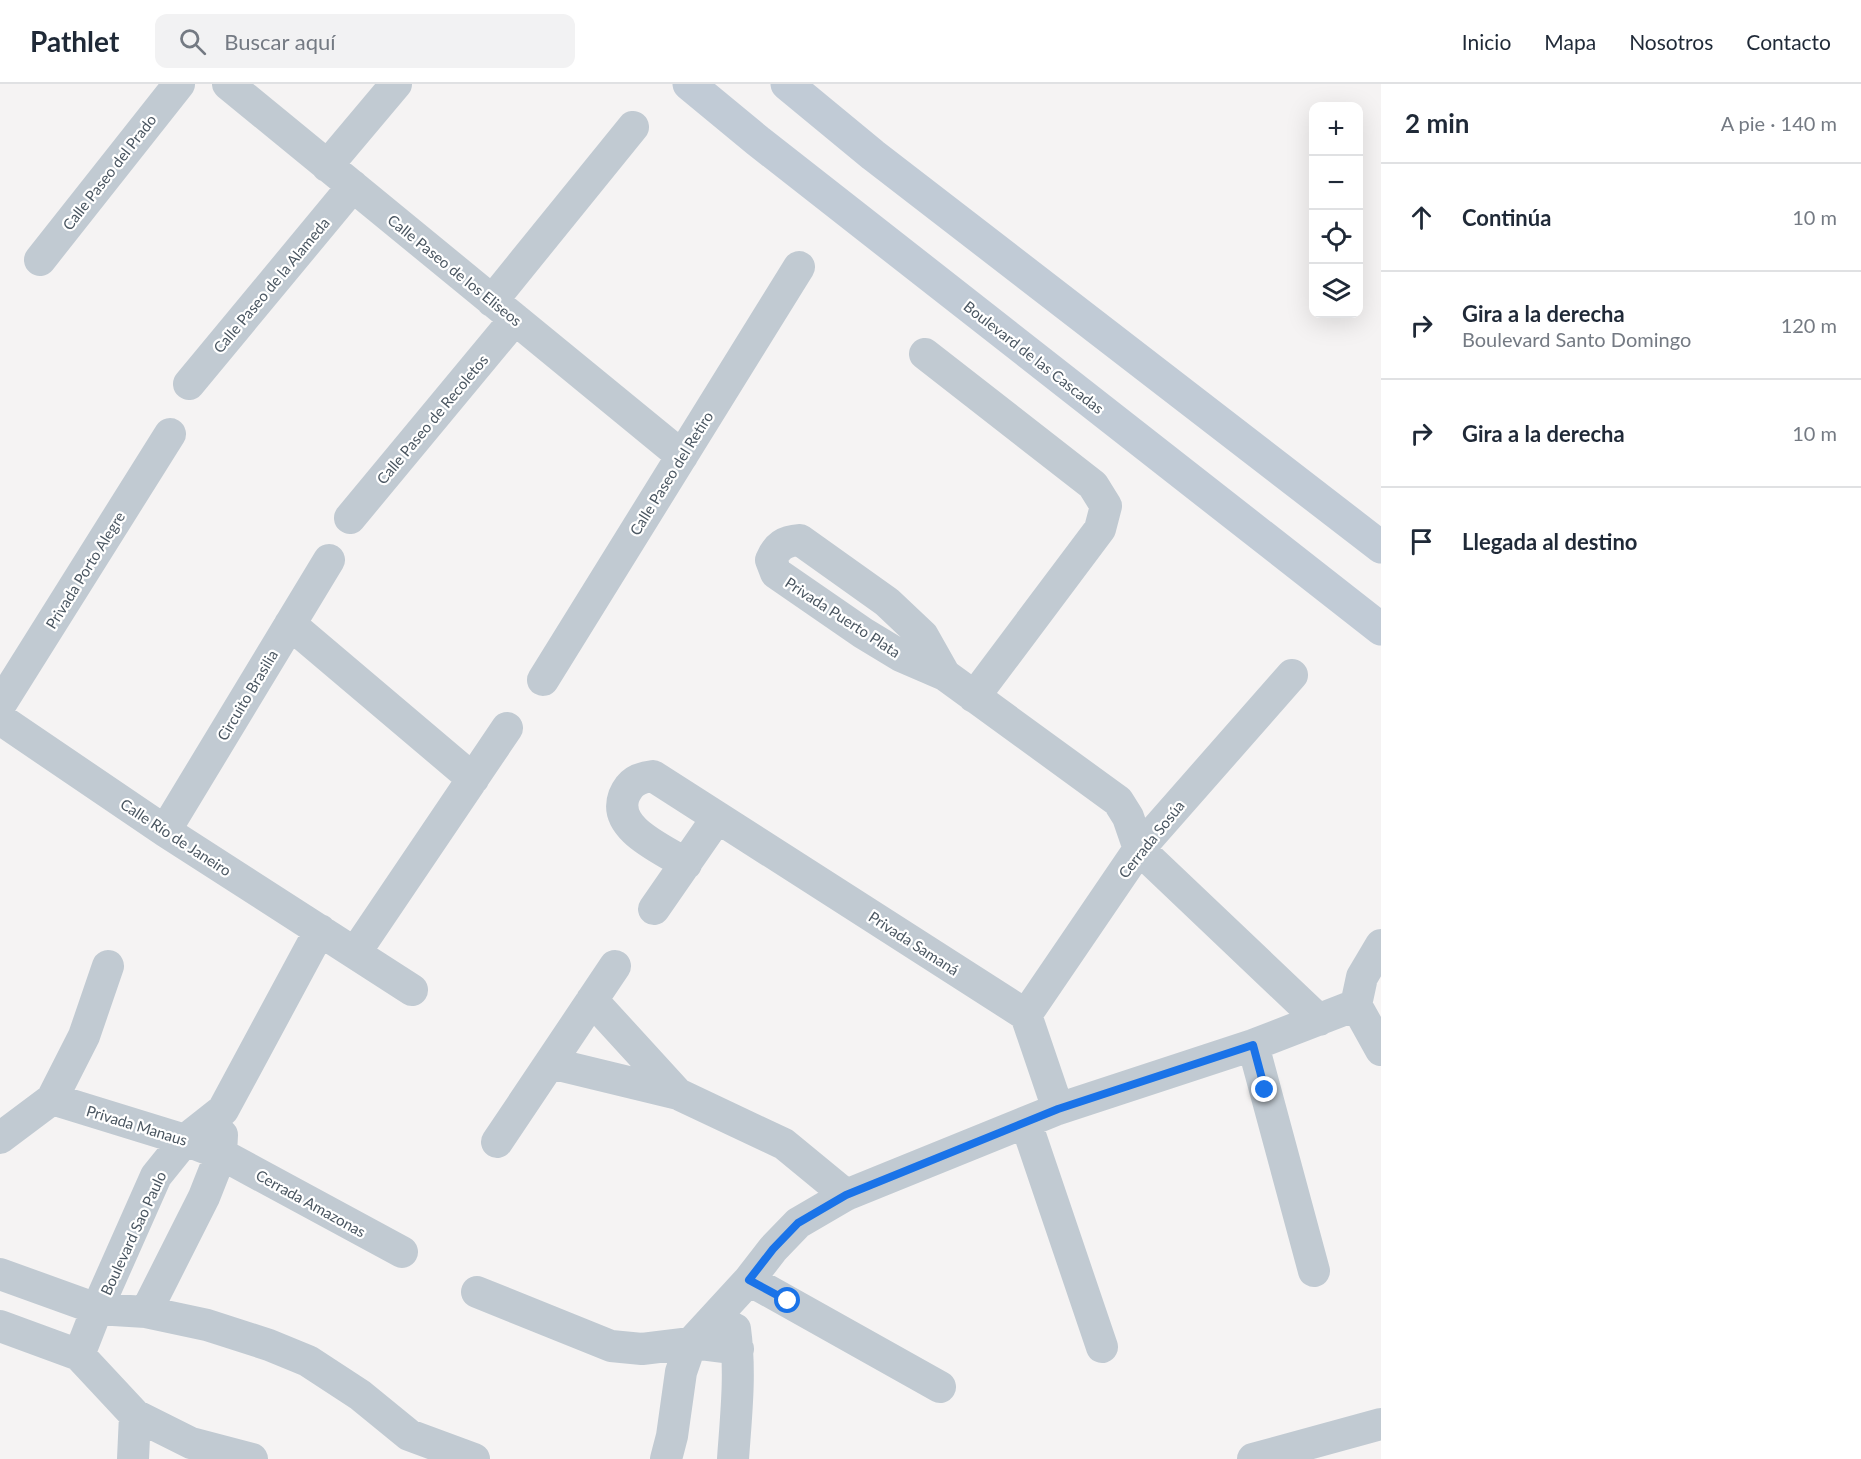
<!DOCTYPE html>
<html lang="es">
<head>
<meta charset="utf-8">
<style>
	:root { --surface:#fff; --page:#f2f2f3; --text:#1f2937; --muted:#747a83; --line:#e0e1e3 }
	body { margin:0; font-family:Lato,sans-serif; background:var(--page); color:var(--text) }
	.controls { position:absolute; right:18px; top:18px; display:grid; overflow:hidden; border-radius:12px; box-shadow:0 6px 24px #0002 }
	.controls button { width:54px; height:54px; display:grid; place-items:center; padding:0; border:0; border-bottom:2px solid var(--line); background:var(--surface); color:var(--text); font:30px sans-serif }
	.stop { position:absolute; width:18px; height:18px; margin:-14px; border:4px solid #1a73e8; border-radius:50%; background:#fff }
	.stop.end { background:#1a73e8; border-color:#fff; box-shadow:0 2px 6px #0008 }
	.list { margin:0; padding:0; list-style:none }
	h2 { display:flex; justify-content:space-between; align-items:center; height:78px; margin:0; padding:0 24px; font-size:26px }
	h2 small { font-size:20px; font-weight:400; color:var(--muted) }
	.list li { display:grid; grid-template-columns:39px 1fr auto; gap:18px; align-items:center; box-sizing:border-box; height:108px; padding:0 24px; border-top:2px solid var(--line) }
	.list b { display:block; font-size:22px; white-space:nowrap }
	.list p { margin:0; font-size:20px; white-space:nowrap; color:var(--muted) }
	.list em { font-size:20px; font-style:normal; color:var(--muted) }
	.icon { flex:none; width:33px; height:33px; fill:none; stroke:currentColor; stroke-width:2; stroke-linecap:round; stroke-linejoin:round }
	.map { position:relative; flex:none; width:1381px; height:1375px; overflow:hidden }
	header { display:flex; align-items:center; gap:36px; box-sizing:border-box; height:84px; padding:0 30px; background:var(--surface); border-bottom:2px solid var(--line) }
	header strong { font-size:28px }
	nav { display:flex; gap:33px; margin-inline-start:auto; font-size:21px }
	.search { width:420px; height:54px; background:var(--page); display:flex; align-items:center; gap:15px; box-sizing:border-box; padding:0 21px; border-radius:12px; color:var(--muted); font-size:22px }
	main { display:flex }
	aside { flex:1; background:var(--surface) }
	.map>svg:first-child { display:block }
	.lines { fill:none; stroke-linecap:round; stroke-linejoin:round }
	.street { stroke:#c1cad2; stroke-width:32 }
	.secondary { stroke:#c1cbd6; stroke-width:33 }
	.route { stroke:#1a73e8; stroke-width:8 }
	.labels { text-anchor:middle; dominant-baseline:central; stroke-width:4.5; stroke-linejoin:round; paint-order:stroke }
	.street-label { font-size:15px; fill:#4a5661; stroke:#fff }
</style>
</head>
<body>
<header>
<strong>Pathlet</strong>
<div class="search"><svg class="icon" aria-label="search" viewBox="0 0 24 24"><circle cx="10" cy="10" r="6"/><path d="M15 15l6 6"/></svg>Buscar aquí</div>
<nav><a>Inicio</a><a>Mapa</a><a>Nosotros</a><a>Contacto</a></nav>
</header>
<main>
<div class="map">
<svg width="1381" height="1375" viewBox="0 0 1381 1375">
	<rect width="100%" height="100%" fill="#f5f3f3"/>
	<g class="lines">
		<path class="street" d="M228,0L682,372
			M327,82L396,0
			M40,176L179,0
			M492,217L633,43
			M925,270L1093,401L1106,422L1100,445L974,613
			M189,300L353,102
			M350,434L515,235
			M290,540L473,695
			M945,591L923,552L887,518L800,456C784,457 777,462 771,476L776,489L863,549L901,572L945,591L1118,717L1128,733L1139,765L1319,936
			M543,596L799,183
			M0,621L170,350
			M0,635L165,747L412,906
			M165,747L329,476
			M686,780C663,765 612,745 624,712C630,698 638,694 653,692L1026,931L1058,1025
			M654,825L717,734
			M1381,861L1362,893L1356,921L1381,966
			M355,869L507,644
			M592,916L678,1010
			M1026,931L1139,765L1292,591
			M1253,961L1314,1187
			M550,979L678,1010L784,1060L846,1111
			M52,1015L185,1056L221,1070L402,1168
			M1026,1039L1102,1263
			M0,1054L52,1015L84,952L108,882
			M497,1058L615,882
			M0,1190L97,1225L146,1228L207,1241L269,1261L308,1277L360,1311L409,1351L474,1375
			M749,1196L940,1303
			M477,1208L611,1262L642,1265L691,1259L738,1265
			M146,1228L204,1113L221,1070L222,1051
			M0,1242L79,1271L135,1331L191,1359L252,1375
			M79,1271L97,1225L156,1092L185,1056L223,1026L320,846
			M133,1375L135,1331
			M666,1375L672,1352L681,1288L691,1259L749,1196L773,1165L798,1139L846,1111L1058,1025L1253,961L1356,921
			M733,1375C736,1332 741,1289 735,1245
			M1253,1375L1381,1340"/>
		<path class="secondary" d="M689,0L758,57L1381,545
			M787,0L873,71L1381,463"/>
	</g>
	<g class="lines">
		<path class="route" d="M788,1217L749,1196L773,1165L798,1139L846,1111L1058,1025L1253,961L1265,1006"/>
	</g>
	<g class="labels">
		<g class="street-label">
			<text transform="translate(109 88) rotate(-52)">Calle Paseo del Prado</text>
			<text transform="translate(455 186) rotate(39)">Calle Paseo de los Eliseos</text>
			<text transform="translate(271 201) rotate(-50)">Calle Paseo de la Alameda</text>
			<text transform="translate(1034 273) rotate(38)">Boulevard de las Cascadas</text>
			<text transform="translate(432 335) rotate(-50)">Calle Paseo de Recoletos</text>
			<text transform="translate(671 389) rotate(-58)">Calle Paseo del Retiro</text>
			<text transform="translate(85 486) rotate(-58)">Privada Porto Alegre</text>
			<text transform="translate(843 533) rotate(33)">Privada Puerto Plata</text>
			<text transform="translate(247 611) rotate(-59)">Circuito Brasilia</text>
			<text transform="translate(176 753) rotate(33)">Calle Río de Janeiro</text>
			<text transform="translate(1151 755) rotate(-51)">Cerrada Sosúa</text>
			<text transform="translate(914 859) rotate(33)">Privada Samaná</text>
			<text transform="translate(137 1041) rotate(17)">Privada Manaus</text>
			<text transform="translate(311 1119) rotate(29)">Cerrada Amazonas</text>
			<text transform="translate(133 1149) rotate(-65)">Boulevard Sao Paulo</text>
		</g>
	</g>
</svg>
<div class="controls">
<button>+</button>
<button>−</button>
<button><svg class="icon" aria-label="locate" viewBox="0 0 24 24"><circle cx="12" cy="12" r="6"/><path d="M12 2v4M12 18v4M2 12h4M18 12h4"/></svg></button>
<button><svg class="icon" aria-label="layers" viewBox="0 0 24 24"><path d="M12 4l9 5-9 5-9-5zM3 14l9 5 9-5"/></svg></button>
</div>
<div class="stop" style="left:788px;top:1217px"></div>
<div class="stop end" style="left:1265px;top:1006px"></div>
</div>
<aside>
<h2>2 min<small>A pie · 140 m</small></h2>
<ul class="list">
<li><svg class="icon" aria-label="ahead" viewBox="0 0 24 24"><path d="M12 20V5M6 11l6-6 6 6"/></svg><div><b>Continúa</b></div><em>10 m</em></li>
<li><svg class="icon" aria-label="right" viewBox="0 0 24 24"><path d="M7 20v-9h11M14 6l5 5-5 5"/></svg><div><b>Gira a la derecha</b><p>Boulevard Santo Domingo</p></div><em>120 m</em></li>
<li><svg class="icon" aria-label="right" viewBox="0 0 24 24"><path d="M7 20v-9h11M14 6l5 5-5 5"/></svg><div><b>Gira a la derecha</b></div><em>10 m</em></li>
<li><svg class="icon" aria-label="arrive" viewBox="0 0 24 24"><path d="M6 21V4h12l-3 4 3 4H6"/></svg><div><b>Llegada al destino</b></div></li>
</ul>
</aside>
</main>
</body>
</html>
